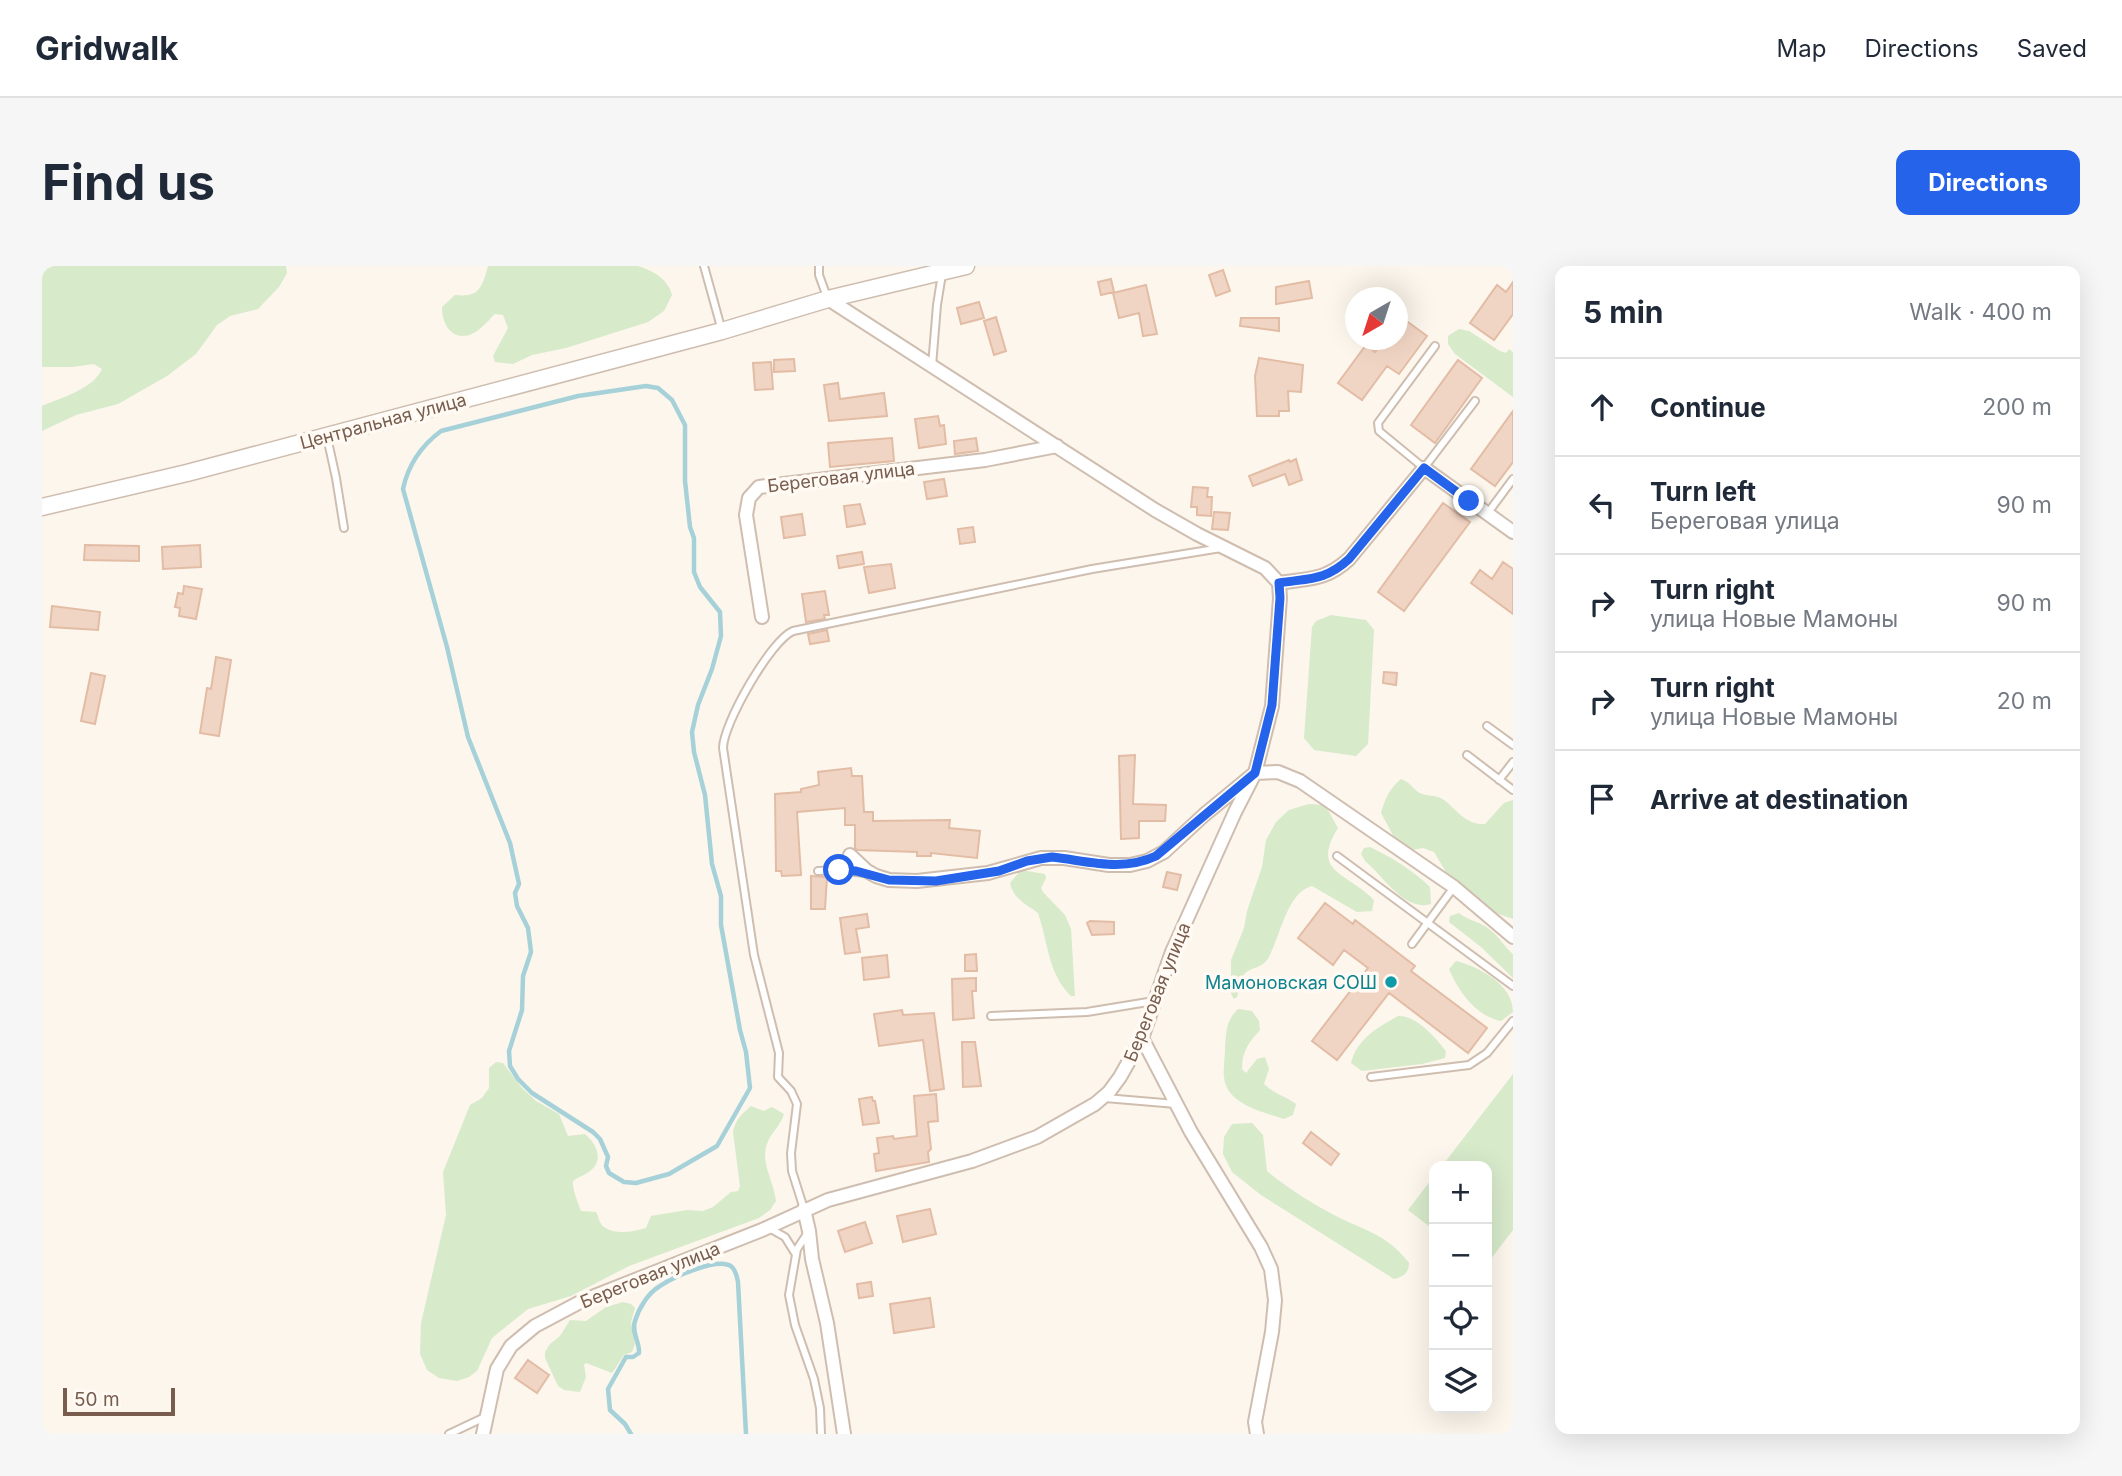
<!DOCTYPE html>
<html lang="en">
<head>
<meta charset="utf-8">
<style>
	:root { --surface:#fff; --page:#f6f6f7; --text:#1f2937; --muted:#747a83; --line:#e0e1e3; --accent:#2563eb }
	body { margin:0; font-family:Inter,sans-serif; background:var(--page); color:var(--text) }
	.controls { position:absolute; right:21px; bottom:21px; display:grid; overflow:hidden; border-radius:14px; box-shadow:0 7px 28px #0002 }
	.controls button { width:63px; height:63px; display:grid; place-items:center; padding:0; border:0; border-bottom:2px solid var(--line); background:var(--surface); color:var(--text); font:35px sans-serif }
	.compass { position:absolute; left:1303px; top:21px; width:63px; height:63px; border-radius:50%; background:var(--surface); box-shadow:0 7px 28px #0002; rotate:219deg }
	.scale { position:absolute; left:21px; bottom:18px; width:112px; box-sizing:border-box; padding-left:7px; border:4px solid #785d4e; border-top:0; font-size:19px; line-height:24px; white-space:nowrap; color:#785d4e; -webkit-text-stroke:5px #fffaf3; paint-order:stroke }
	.stop { position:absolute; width:21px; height:21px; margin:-16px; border:5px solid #2563eb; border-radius:50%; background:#fff }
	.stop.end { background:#2563eb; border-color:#fff; box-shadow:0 2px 7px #0008 }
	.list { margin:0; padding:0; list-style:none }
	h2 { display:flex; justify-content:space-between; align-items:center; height:91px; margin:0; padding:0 28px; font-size:30px }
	h2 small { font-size:23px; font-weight:400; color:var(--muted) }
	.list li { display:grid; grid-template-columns:46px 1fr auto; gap:21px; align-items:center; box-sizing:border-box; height:98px; padding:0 28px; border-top:2px solid var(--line) }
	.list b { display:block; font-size:26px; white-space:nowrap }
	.list p { margin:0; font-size:23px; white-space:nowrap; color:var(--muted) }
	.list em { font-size:23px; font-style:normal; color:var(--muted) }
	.icon { flex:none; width:38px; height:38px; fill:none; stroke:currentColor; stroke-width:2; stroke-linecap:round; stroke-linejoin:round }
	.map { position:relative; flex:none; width:1471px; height:1168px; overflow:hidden; border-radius:14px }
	header { display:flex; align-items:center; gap:42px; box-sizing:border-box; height:98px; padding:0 35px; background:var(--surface); border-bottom:2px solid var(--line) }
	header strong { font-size:33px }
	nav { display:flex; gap:38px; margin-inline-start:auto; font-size:24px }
	.intro { display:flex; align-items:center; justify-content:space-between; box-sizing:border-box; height:168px; padding:0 42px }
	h1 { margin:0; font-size:49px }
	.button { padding:18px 32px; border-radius:14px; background:var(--accent); color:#fff; font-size:24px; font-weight:700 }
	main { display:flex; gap:42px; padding:0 42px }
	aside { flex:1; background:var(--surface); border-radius:14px; box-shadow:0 7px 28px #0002 }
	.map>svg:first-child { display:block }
	.green { fill:#d7eaca }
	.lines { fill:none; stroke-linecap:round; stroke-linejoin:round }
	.stream { stroke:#a6d1d8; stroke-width:4.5 }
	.building { fill:#f1d5c4; stroke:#e3bca5; stroke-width:2 }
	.service-casing { stroke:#cfbeb0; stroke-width:10 }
	.minor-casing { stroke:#cfbeb0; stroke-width:16 }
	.tertiary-casing { stroke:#cfbeb0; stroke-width:19 }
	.service { stroke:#fff; stroke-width:6 }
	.minor { stroke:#fff; stroke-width:12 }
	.tertiary { stroke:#fff; stroke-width:16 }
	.route { stroke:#2563eb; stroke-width:9 }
	.culture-dot { fill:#0f9aa8; stroke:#fffaf3; stroke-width:2.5 }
	.labels { text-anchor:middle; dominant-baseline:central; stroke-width:7; stroke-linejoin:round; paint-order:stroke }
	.street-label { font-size:18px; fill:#785d4e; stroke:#fffaf3 }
	.culture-label { font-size:18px; fill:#0d838f; stroke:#fffaf3; text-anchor:end }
</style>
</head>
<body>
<header>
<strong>Gridwalk</strong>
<nav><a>Map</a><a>Directions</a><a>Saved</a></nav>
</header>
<div class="intro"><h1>Find us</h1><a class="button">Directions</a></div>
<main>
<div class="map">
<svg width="1471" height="1168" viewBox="0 0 1471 1168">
	<rect width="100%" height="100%" fill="#fcf6ec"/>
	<path class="green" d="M0,0H244L245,7L237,21L216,43L188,50L175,59L154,88L125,110L76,138L34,149L0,165V140C20,131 50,124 60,103L52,98L30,101H0Z
		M446,0H596C612,5 626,13 630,29L622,45L606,56L524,82L490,89L471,98L453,96L451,90L466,62L461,49L453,48C449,51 446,56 441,60C421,80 400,68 400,41L413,29C438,32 440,21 446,0Z
		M1417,63L1427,65L1458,85L1464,87L1467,83L1471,86V131L1413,88L1406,78V70Z
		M1289,349L1324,354L1332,364L1326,478L1314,490L1272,484L1262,472L1270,361L1274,355Z
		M1359,513C1367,516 1370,521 1376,526C1383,531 1395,528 1402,534C1416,545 1424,559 1443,558L1462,537L1471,534V653L1451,646L1404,606L1392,586L1381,582L1370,584L1353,573L1339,547C1343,533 1347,523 1359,513Z
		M1267,538L1283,539L1296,562C1268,607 1305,606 1332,634L1330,645L1315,646L1270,620C1244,626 1238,674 1225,694C1220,702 1209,701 1202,708L1195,731L1192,733L1189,728V694L1202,662L1205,645L1220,601L1224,574L1234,556L1247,544Z
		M1328,581C1349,591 1372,605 1388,621L1389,638C1363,646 1341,610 1323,595L1319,588L1322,582Z
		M979,604L1003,608L1004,612L999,622L1001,626L1023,649L1029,663L1033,730H1029C1006,708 1006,676 996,647C984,638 972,634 968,617Z
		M1417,647C1427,655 1437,655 1447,663C1458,671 1463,682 1471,688V712L1439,681L1407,656L1408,650Z
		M1414,695C1437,701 1471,718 1471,746L1459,755C1434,750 1417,726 1407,703Z
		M1196,743L1210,745L1217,755L1218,764C1207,776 1200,785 1200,803L1204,807L1215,793L1223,791L1227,803L1222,818C1232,828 1243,830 1254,838L1251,849L1242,853C1221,846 1184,838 1182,811C1181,802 1183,792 1183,783C1184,767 1184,754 1196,743Z
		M1356,750C1374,749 1393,771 1404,785L1403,792L1380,798L1320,805L1309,797C1315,773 1335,762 1356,750Z
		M454,796L461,797L480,822L494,835L517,848L526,870L543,868C555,878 562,895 548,905C543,909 536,911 531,915C530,923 536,937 539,945L554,946C557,951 557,958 562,961C573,969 592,966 604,962L609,950L645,944L661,945L671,941L689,926L696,925L698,920L691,866C693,854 700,848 709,840L722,845L730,841L742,848C738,861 729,866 725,878C718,896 732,916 734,935L728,944L717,952L587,1000L529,1030L486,1043L450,1072L435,1105L427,1111L415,1115L397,1112L385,1104L378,1088L379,1057L404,949L401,906L428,839L440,832L447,822V802Z
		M1471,808V964L1445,998V900H1400Z
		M1210,857L1221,869L1225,905C1247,923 1269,937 1294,950C1323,965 1345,968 1367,997C1367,1007 1361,1011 1352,1013L1219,929L1190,906L1181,888L1182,871L1190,858Z
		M1392,910V964L1366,944Z
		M581,1036L589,1038L593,1042L589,1056L593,1078L590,1086L582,1089L570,1107L544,1097L542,1099L544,1111L538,1126L522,1124L516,1120L503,1092V1086L508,1078L518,1070L528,1054L544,1055L564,1041Z"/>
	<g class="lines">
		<path class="stream" d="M604,120L616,122L630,134L643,159V215L648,261L652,272V306L658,321L678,346L679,370L670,403L656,439L650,466L652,486L663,529L670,598L679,630V659L698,764L704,786L708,822L675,880L627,908L594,917L582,916L567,907L564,900L566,891L558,873L551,866L490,827L476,813L468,800L467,785L480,744L481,710L489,686L486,662L475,640L473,627L477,618L468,577L426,471L405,381L361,223C366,199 379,180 399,165L536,130Z
			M589,1168L583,1158L568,1144L566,1123L584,1091H591L597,1087C598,1076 589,1067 593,1055C597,1042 606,1027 618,1020C631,1011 677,990 690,1001C694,1005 695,1011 696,1016L704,1168"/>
	</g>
	<path class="building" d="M1181,4L1188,25L1174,30L1167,9Z
		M1069,13L1072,26L1059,29L1056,16Z
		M1267,15L1270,32L1234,38V21Z
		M1471,16V48L1452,74L1428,57L1455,19L1464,26Z
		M1104,19L1115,68L1101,70L1097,47L1077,52L1071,27Z
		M937,36L942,52L919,58L915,42Z
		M1355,48L1385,70L1357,108L1345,100L1320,134L1296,117L1324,79L1333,86L1342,74H1355Z
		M954,51L964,85L952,89L942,55Z
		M1199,52H1237V65L1198,60Z
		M1217,92L1261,99L1259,126L1246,125L1247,145H1237V150H1215L1213,110Z
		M752,93L753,105L732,106V94Z
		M1416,94L1440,112L1393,177L1369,159Z
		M729,96L731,123L713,124L711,97Z
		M796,117L798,133L842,127L845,150L787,155L782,119Z
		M1471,145V196L1453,220L1429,203Z
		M896,150L898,160L902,159L904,178L877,182L873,153Z
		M850,172L852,195L788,201L786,177Z
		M934,172L936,185L913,188L912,175Z
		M1254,193L1260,214L1247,219L1243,208L1211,220L1207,210L1247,194L1248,196Z
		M902,213L905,230L885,233L882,216Z
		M1151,221L1166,222L1165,231H1170L1169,250L1155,249V241H1149Z
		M1401,237L1428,256L1362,345L1336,326Z
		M818,238L823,258L805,261L802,240Z
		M1172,246L1188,247L1186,264L1170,263Z
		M760,248L763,269L742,272L739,251Z
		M931,261L933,276L918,278L916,263Z
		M43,279L97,280V295L42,294Z
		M158,279L159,301L121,303L120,281Z
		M820,286L822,298L797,302L795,290Z
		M1461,296L1471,303V348L1429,317L1438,304L1450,313Z
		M849,298L853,322L827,327L822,301Z
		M142,320L160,323L154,353L137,350L138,342L133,341L136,327L141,328Z
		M783,325L787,349H782L783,353L764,356L760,328Z
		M10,340L58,346L56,364L8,361Z
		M785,364L787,375L768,378L766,368Z
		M174,391L189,394L177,470L158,467L165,422L169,423Z
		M1342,406L1355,407L1354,419L1341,417Z
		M49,407L63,410L53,458L39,455Z
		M1093,489L1091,538L1124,539L1123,555H1097V572L1079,573L1077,490Z
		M809,502L810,510H820L822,546H831V555L908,554L907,562L938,565L935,592L889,587V590H875V586L815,584L813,582V559H803V542L755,546L759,609L740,610L739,605H734L733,528L759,526V523L777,519L776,506Z
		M1125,606L1139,609L1135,624L1121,621Z
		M769,610L785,611L783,643H769Z
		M1283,637L1311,658L1313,654L1373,700L1369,705L1445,762L1426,787L1347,727L1295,794L1270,775L1326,702L1302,684L1291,699L1256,672Z
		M825,648L827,661L814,663L818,686L803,688L798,652Z
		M1048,655L1072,656V668L1050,669L1045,657Z
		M934,688L935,705H923V689Z
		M845,689L847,711L822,714L820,692Z
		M934,712V725H930L932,752L911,754L910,713Z
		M860,744L861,749L892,747L902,823L888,825L881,774L837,780L832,748Z
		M920,776H933L939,820L921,821Z
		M894,828L896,855L886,856L889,883L886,886L887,896L834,905L832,888L837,887L835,872L851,870L852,873L875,870L872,830Z
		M830,831L831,835H833L837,857L821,859L817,833Z
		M1269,866L1297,888L1289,899L1261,877Z
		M888,943L894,968L861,976L855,950Z
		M823,956L830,977L803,986L796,965Z
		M829,1016L831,1030L817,1032L815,1018Z
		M888,1032L892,1061L852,1067L848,1038Z
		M486,1094L507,1109L495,1127L473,1112Z"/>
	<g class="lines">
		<defs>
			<path id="service" d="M662,0L680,65
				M777,0V9L785,31
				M1393,80L1336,157L1337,165L1382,202L1433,135
				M890,100L895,39L900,8
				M285,171L294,212L302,262
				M1445,248L1471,213
				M1445,460L1471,479
				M1425,489L1471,524
				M1457,514L1471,496
				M1295,590L1471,720
				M776,605L797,604L822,607
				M1370,678L1412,621
				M949,750L1045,746L1112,735
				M1329,811L1427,799L1445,787L1471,755
				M1063,832L1134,838
				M762,943L750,905L749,887L755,838L749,825L736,811L737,787L712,689L681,482C681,458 729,374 751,365L1050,303L1179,282
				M727,962L743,971L753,987
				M767,965L755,983L747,1029L753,1059L772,1113L778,1142L779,1168
				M407,1168L443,1151"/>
			<path id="minor" d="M1237,317C1267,312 1283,315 1307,293L1382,202L1471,266
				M720,351L704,249L707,232L717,221L943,194L1015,180
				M808,589L825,605L834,610L847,614L875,615L946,607L999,592H1022L1067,599H1088L1105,595L1122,586L1162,549L1213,507L1236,506L1258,515L1412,621L1471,671
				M1100,772L1149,866L1219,981L1229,1003L1233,1034L1230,1066L1213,1156L1215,1168
				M762,943L767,965L770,993L785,1057L802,1168
				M441,1168L455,1103L469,1080L493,1060L540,1035L720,964L786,934L930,895L995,871L1053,838L1067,826L1078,811L1100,772L1130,686L1193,546L1213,507L1230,440L1238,332L1237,317L1223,302L1155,268L1113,244L786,33"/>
			<path id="tertiary" d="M0,241L145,207L680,65L786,33L924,0"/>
		</defs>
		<use href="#service" class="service-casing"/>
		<use href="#minor" class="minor-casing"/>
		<use href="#tertiary" class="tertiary-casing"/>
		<use href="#service" class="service"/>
		<use href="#minor" class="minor"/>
		<use href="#tertiary" class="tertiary"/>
	</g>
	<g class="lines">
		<path class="route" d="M797,604L814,605L847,614L894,615L957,605L985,595L1010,591C1046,595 1080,606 1114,590L1213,507L1230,439L1238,332L1237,317C1267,312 1283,315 1307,293L1382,202L1427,235"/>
	</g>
	<circle class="culture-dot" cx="1349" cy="716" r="7"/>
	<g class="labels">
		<g class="street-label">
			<text transform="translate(341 155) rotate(-15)">Центральная улица</text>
			<text transform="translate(799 211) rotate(-7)">Береговая улица</text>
			<text transform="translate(1115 726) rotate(-68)">Береговая улица</text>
			<text transform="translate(608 1009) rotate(-22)">Береговая улица</text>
		</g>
		<g class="culture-label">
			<text x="1335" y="716">Мамоновская СОШ</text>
		</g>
	</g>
</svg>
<div class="controls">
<button>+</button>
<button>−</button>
<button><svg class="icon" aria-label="locate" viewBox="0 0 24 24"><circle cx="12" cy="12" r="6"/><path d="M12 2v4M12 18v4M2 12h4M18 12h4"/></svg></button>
<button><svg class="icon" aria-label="layers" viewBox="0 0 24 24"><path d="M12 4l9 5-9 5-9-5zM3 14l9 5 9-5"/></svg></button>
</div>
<svg class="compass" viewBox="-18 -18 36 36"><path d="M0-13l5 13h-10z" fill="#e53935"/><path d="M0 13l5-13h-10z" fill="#747a83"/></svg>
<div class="scale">50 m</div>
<div class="stop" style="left:797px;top:604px"></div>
<div class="stop end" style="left:1427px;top:235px"></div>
</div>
<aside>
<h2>5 min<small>Walk · 400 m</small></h2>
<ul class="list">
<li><svg class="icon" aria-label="ahead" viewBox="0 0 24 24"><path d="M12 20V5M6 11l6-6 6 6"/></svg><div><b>Continue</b></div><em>200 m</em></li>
<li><svg class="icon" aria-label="left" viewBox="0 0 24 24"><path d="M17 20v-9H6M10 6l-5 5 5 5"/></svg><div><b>Turn left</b><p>Береговая улица</p></div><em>90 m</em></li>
<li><svg class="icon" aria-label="right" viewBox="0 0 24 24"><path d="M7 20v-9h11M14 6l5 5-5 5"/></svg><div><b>Turn right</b><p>улица Новые Мамоны</p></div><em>90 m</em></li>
<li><svg class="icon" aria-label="right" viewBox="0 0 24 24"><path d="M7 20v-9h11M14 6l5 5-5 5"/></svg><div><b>Turn right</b><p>улица Новые Мамоны</p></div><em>20 m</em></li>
<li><svg class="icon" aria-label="arrive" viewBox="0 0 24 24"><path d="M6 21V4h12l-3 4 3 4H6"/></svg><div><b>Arrive at destination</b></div></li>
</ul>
</aside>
</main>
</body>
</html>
